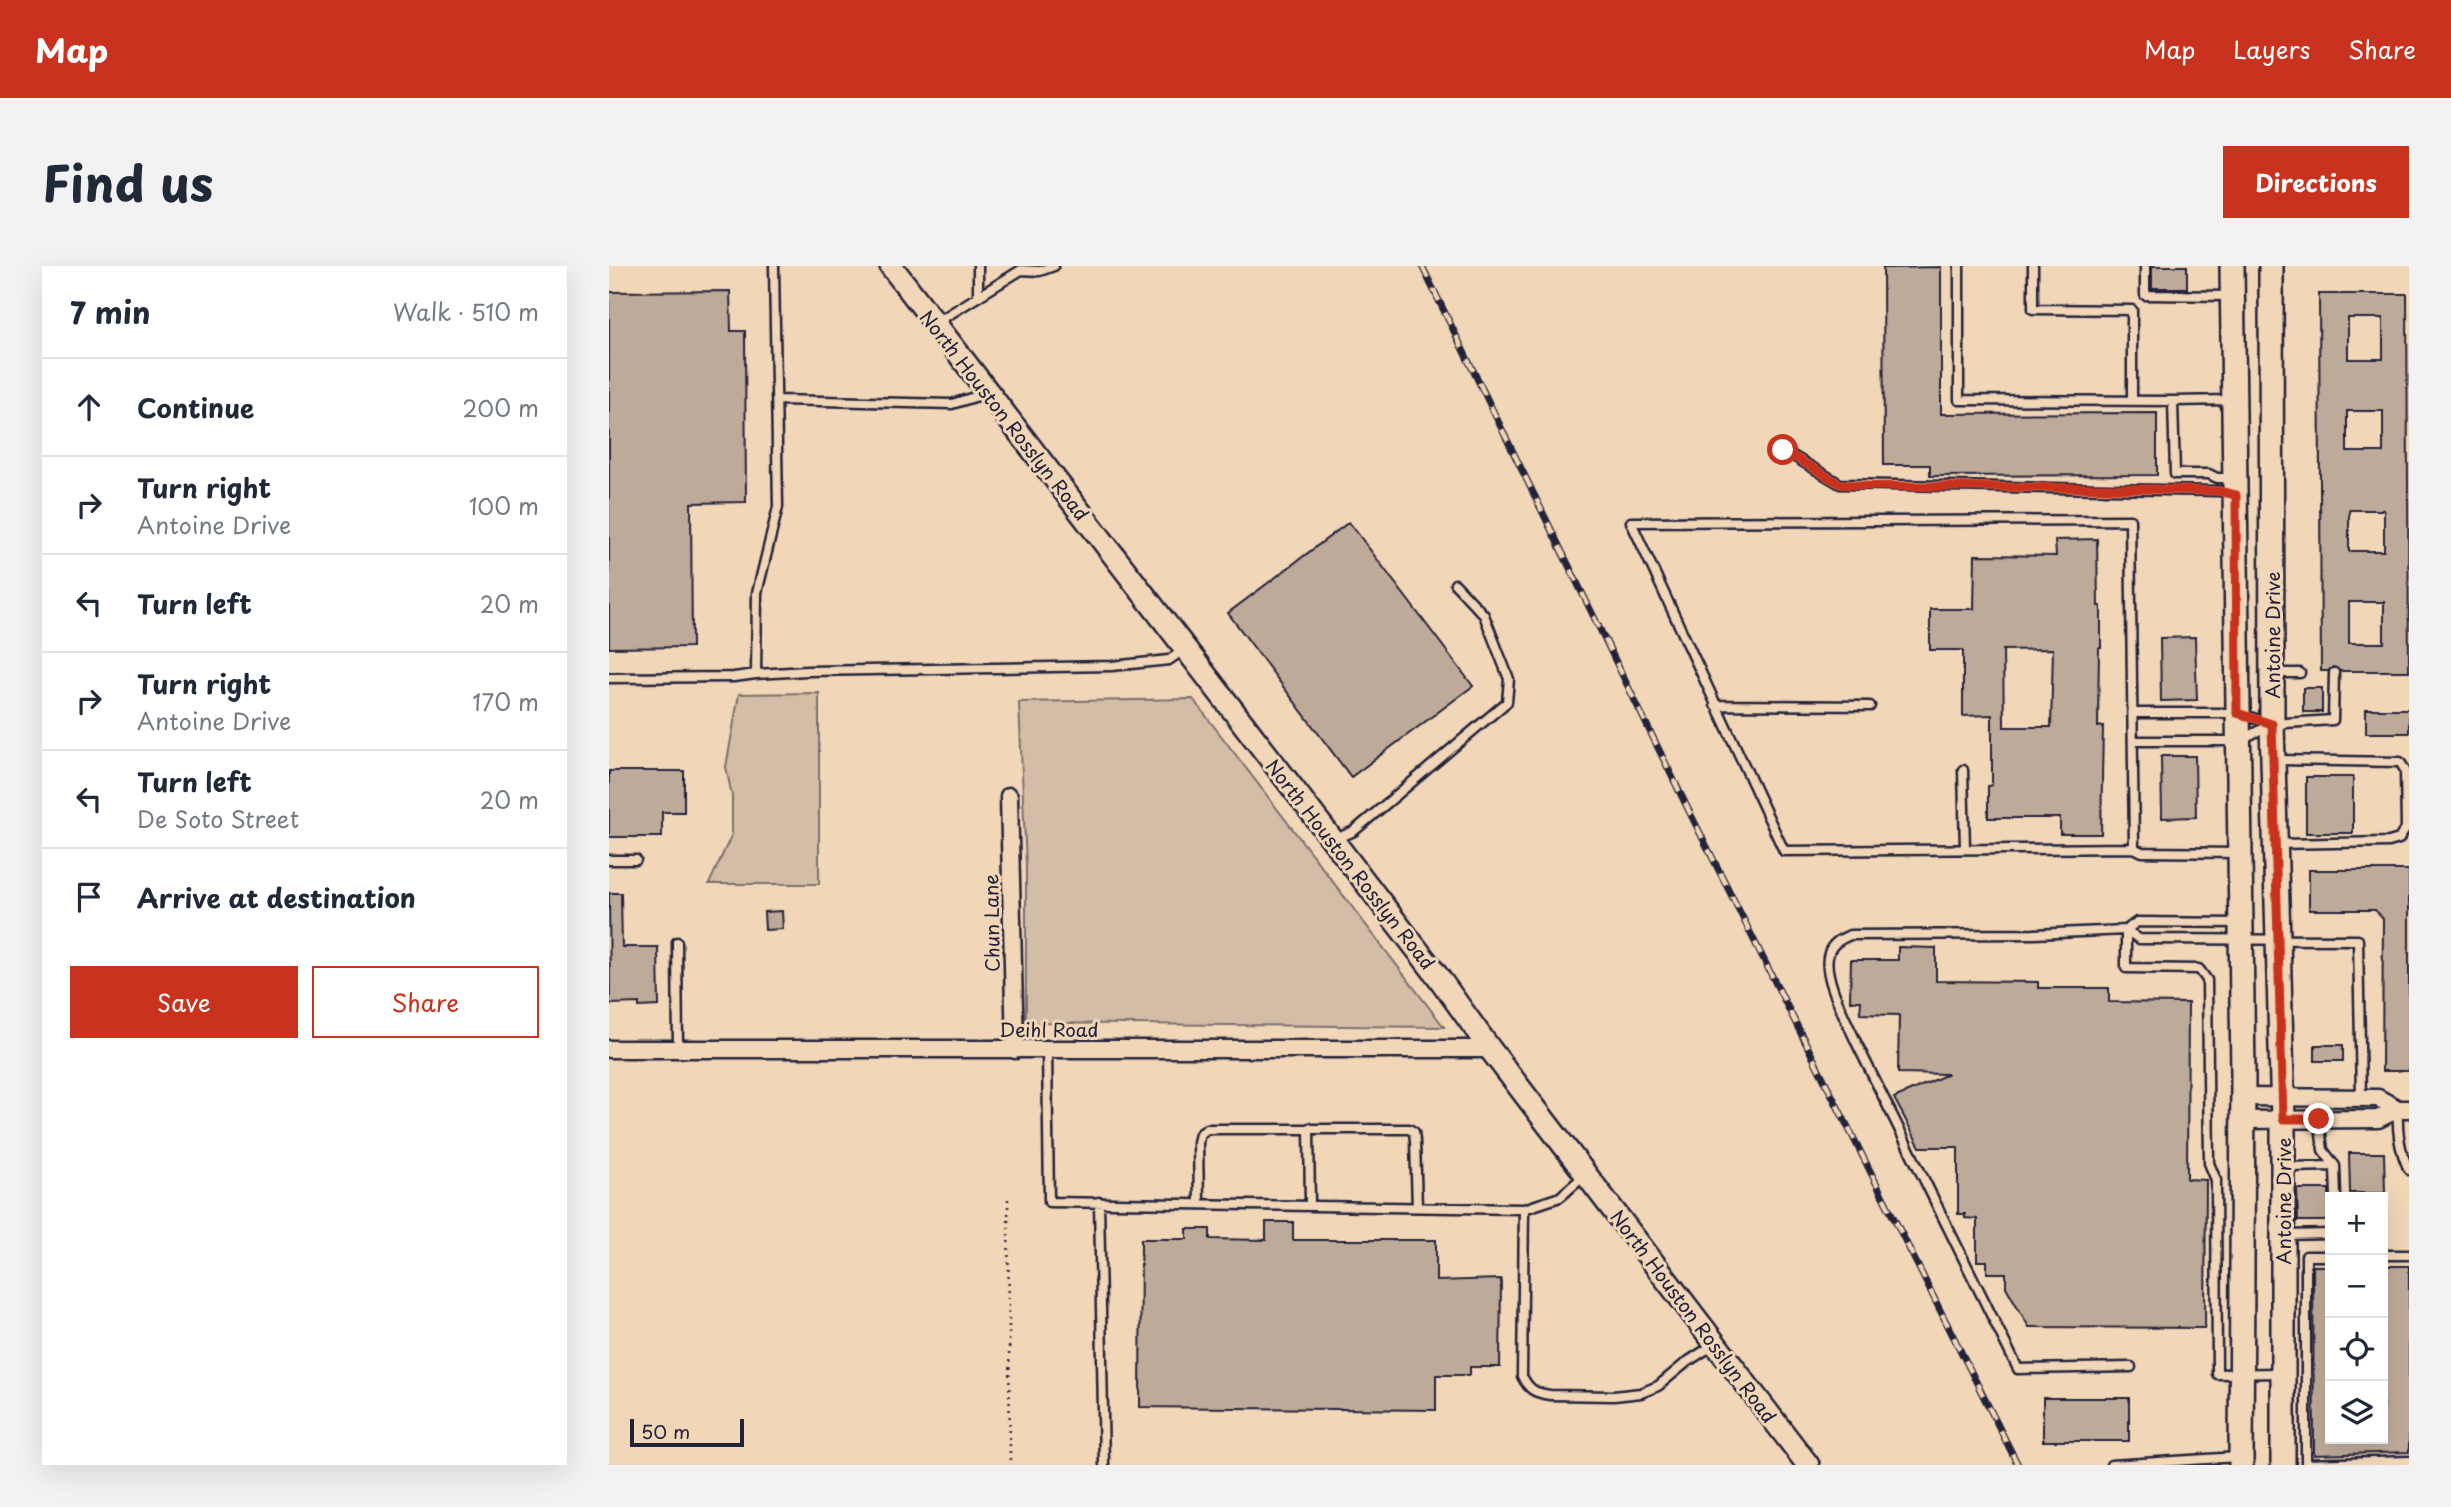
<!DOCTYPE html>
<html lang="en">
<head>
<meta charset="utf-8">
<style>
	:root { --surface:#fff; --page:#f2f2f3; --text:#1f2937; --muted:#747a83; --line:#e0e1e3; --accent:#c8321e }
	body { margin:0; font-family:"Playpen Sans",sans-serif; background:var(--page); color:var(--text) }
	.controls { position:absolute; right:21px; bottom:21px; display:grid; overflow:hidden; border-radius:0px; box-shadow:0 7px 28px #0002 }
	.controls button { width:63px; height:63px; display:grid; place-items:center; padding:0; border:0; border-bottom:2px solid var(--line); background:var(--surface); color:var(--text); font:35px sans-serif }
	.scale { position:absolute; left:21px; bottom:18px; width:114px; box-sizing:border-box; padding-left:7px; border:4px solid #22223b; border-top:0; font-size:19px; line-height:24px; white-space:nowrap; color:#22223b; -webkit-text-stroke:5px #f1d7b8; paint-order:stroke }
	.stop { position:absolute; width:21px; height:21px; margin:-16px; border:5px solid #c8321e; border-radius:50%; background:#fff }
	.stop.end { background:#c8321e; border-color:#fff; box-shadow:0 2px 7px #0008 }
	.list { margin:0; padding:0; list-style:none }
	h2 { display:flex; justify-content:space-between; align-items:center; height:91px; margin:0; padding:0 28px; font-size:30px }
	h2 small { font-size:23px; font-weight:400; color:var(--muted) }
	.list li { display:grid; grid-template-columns:46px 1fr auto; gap:21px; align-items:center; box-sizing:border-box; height:98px; padding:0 28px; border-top:2px solid var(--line) }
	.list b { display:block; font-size:26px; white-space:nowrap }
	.list p { margin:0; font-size:23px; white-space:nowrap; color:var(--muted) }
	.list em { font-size:23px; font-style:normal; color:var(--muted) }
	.actions { display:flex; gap:14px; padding:21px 28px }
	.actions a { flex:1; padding:16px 0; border:2px solid var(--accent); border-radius:0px; text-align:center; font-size:24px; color:var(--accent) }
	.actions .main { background:var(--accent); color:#fff }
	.icon { flex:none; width:38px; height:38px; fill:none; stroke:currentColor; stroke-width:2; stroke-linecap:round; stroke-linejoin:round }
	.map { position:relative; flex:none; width:1800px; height:1199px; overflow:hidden; border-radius:0px }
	header { display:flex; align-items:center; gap:42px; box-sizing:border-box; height:98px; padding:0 35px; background:var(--accent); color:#fff }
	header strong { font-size:33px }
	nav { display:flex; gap:38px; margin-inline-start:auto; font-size:24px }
	.intro { display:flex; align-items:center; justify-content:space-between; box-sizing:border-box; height:168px; padding:0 42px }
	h1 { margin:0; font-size:49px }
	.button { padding:18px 32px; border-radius:0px; background:var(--accent); color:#fff; font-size:24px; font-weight:700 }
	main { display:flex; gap:42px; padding:0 42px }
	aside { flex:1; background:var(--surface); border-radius:0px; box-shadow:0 7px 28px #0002 }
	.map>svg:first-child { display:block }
	.green { fill:#d3bda6; stroke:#7a7070; stroke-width:2 }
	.building { fill:#beaa99; stroke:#22223b; stroke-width:2; fill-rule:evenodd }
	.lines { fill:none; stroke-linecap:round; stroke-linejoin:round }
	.service-casing { stroke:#22223b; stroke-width:13 }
	.minor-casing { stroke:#22223b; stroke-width:21 }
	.tertiary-casing { stroke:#22223b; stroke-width:26 }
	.secondary-casing { stroke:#22223b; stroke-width:28 }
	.path { stroke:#22223b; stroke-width:2.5; stroke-dasharray:2 5; stroke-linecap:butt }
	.service { stroke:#f1d7b8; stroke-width:8 }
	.minor { stroke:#f1d7b8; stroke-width:16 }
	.tertiary { stroke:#f1d7b8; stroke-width:21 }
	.secondary { stroke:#f1d7b8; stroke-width:23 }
	.rail-casing { stroke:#22223b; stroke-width:7 }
	.rail { stroke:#f1d7b8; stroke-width:4.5; stroke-dasharray:13; stroke-linecap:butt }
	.route { stroke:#c8321e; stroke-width:9 }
	.labels { text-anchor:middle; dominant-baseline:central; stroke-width:6; stroke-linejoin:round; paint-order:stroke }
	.street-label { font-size:19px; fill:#22223b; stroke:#f1d7b8 }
</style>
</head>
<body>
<header>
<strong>Map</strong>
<nav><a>Map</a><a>Layers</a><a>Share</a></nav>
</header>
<div class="intro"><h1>Find us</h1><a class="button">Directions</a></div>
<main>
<aside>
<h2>7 min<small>Walk · 510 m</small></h2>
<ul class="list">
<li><svg class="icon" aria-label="ahead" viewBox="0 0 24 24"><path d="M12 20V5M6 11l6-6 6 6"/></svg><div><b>Continue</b></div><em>200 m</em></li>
<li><svg class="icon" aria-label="right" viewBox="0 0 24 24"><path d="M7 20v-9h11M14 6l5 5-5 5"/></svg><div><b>Turn right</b><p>Antoine Drive</p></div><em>100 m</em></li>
<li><svg class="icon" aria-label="left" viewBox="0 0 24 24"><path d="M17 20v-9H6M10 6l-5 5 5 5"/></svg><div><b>Turn left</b></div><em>20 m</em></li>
<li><svg class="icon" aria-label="right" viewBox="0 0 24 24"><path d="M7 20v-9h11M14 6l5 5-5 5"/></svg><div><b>Turn right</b><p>Antoine Drive</p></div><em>170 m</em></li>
<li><svg class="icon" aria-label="left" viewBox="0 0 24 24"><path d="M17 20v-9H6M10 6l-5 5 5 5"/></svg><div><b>Turn left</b><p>De Soto Street</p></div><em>20 m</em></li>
<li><svg class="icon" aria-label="arrive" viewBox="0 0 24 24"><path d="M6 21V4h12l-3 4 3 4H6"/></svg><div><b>Arrive at destination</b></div></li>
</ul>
<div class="actions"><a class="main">Save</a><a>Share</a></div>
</aside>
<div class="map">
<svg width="1800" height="1199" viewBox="0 0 1800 1199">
	<rect width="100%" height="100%" fill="#f1d7b8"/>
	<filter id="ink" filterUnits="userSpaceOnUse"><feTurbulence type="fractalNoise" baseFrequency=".0143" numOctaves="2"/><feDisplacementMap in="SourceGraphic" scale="14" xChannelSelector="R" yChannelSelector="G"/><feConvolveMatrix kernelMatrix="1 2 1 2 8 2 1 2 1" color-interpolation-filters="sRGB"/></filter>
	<g filter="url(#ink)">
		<path class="green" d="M210,427V618H100L123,568V530L117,501L130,428Z
			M584,433L835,761L417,757V601L410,436Z"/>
		<path class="building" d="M1543,0H1578V22H1543Z
			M1332,1V148L1548,147V209L1321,210V199H1275L1274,2Z
			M121,25L122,65H136L137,236L82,237L83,381L0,382V26Z
			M1710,28H1798L1800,405H1731L1724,401L1719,405H1712ZM1739,52H1774V93H1739ZM1738,145H1774V186H1738ZM1740,244H1775V285H1740ZM1740,336H1775V377H1740Z
			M740,256L864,420L742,511L619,347Z
			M1488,273L1489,340H1492V382H1490L1489,461L1494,460L1492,568H1451V552H1379V520L1383,519V449L1354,450V384H1321V343H1365L1366,289L1447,290L1446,274ZM1444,383L1442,461H1395L1394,384Z
			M1586,371L1588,434L1552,435L1551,372Z
			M1694,422H1713V446H1694Z
			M1757,443H1800V467H1757Z
			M1552,490H1586L1587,551L1553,552Z
			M0,505H75V546H53V571H0Z
			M1697,511H1744V567H1697Z
			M1700,604H1800V805H1773L1774,653L1766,644H1700Z
			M0,627H12L13,681H49L50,740L30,741V737L1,738Z
			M173,645L174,663L156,664L155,646Z
			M1289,681L1327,682V715L1429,716V722H1500V736L1579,737L1578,913L1597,914L1596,1062L1420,1061L1397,1021V1007H1378V995H1368V953L1356,952V948H1349V881H1311L1285,832L1339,808L1289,807L1290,749L1251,748L1252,735H1241L1242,694H1289Z
			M1706,779H1734V795H1706Z
			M1740,887H1775L1776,927H1741Z
			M1688,923H1720L1721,955H1689Z
			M657,956H684V974H827V1015L892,1013L891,1101H861V1109H827V1144L531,1141L532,973H578V963H601V973L657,974Z
			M1704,1000H1721V1173H1774V1000H1800V1186L1705,1189Z
			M1434,1132H1520V1175H1434Z"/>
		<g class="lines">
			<defs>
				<path id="service" d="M1350,0V134L1564,135
					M1424,0V43L1523,44V134
					M1536,0V29L1621,30
					M369,30V0
					M328,56L412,4L431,5L445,0
					M169,134L343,138L378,127
					M1622,134L1564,135L1566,208H1600L1608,212H1623
					M1174,184L1231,218L1609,225L1624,228
					M1666,407H1691
					M147,408L148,327L169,241L165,0
					M0,412L125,411L147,408L198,405L503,400L560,394L576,383
					M1106,439L1261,440
					M1524,447H1628L1663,458L1724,454L1725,407
					M1525,475H1629L1661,459
					M1667,494L1791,496L1796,504L1797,562L1790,573L1780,576L1668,578
					M1354,504L1356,582
					M727,573L745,565L898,436L900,413L875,349L846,318
					M1525,582L1521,254L1022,256L1175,585L1525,582L1533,586L1630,587
					M0,594H27
					M1629,657L1528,656L1517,664L1530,673L1749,674L1752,831
					M68,676L69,783
					M438,784L440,936L915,943
					M1789,843C1788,865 1790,883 1800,904
					M1710,853L1714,884L1726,900L1727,931
					M700,862L701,940
					M1677,901L1726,900
					M976,909L951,931L915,943L913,1110C920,1124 926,1127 941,1129L1005,1130L1032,1127L1049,1120L1078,1096L1106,1078
					M490,936L495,1199
					M590,938L589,876L591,868L598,863H800L805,866L806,875L808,941
					M1677,969L1721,968
					M1774,989H1800
					M1721,990H1697V1198L1800,1195
					M1522,1101L1409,1103L1247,776C1238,755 1212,709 1220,687C1223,677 1232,673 1241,669L1425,668L1517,664V702L1590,703L1598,714L1600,897L1607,914L1608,1108L1670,1107
					M1502,1199L1629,1191"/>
				<path id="minor" d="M400,530L406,784
					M0,783H881
					M1634,831L1769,832L1789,843
					M1634,854L1769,853L1789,843H1800"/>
				<path id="tertiary" d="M282,0L830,712L881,783L1199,1199"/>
				<path id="secondary" d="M1623,0L1634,809L1632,1199
					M1662,0L1663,458L1674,853V1199"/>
			</defs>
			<use href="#service" class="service-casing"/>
			<use href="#minor" class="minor-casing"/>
			<use href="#tertiary" class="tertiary-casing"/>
			<use href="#secondary" class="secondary-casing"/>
			<path class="path" d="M399,933L401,1199"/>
			<use href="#service" class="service"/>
			<use href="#minor" class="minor"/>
			<use href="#tertiary" class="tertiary"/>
			<use href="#secondary" class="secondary"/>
			<defs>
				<path id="rail" d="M813,0L1080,545L1409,1199"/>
			</defs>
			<use href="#rail" class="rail-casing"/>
			<use href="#rail" class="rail"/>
		</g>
	</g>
	<g class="lines" filter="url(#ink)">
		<path class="route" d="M1174,184L1231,218L1257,220L1494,222L1609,225L1627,229L1628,447L1663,458L1674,853H1710"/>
	</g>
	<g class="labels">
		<g class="street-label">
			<text transform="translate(396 149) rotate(52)">North Houston Rosslyn Road</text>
			<text transform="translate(1663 369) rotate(-90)">Antoine Drive</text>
			<text transform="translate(742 598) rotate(52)">North Houston Rosslyn Road</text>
			<text transform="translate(382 657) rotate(-91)">Chun Lane</text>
			<text x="440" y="763">Deihl Road</text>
			<text transform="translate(1674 935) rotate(-90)">Antoine Drive</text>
			<text transform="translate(1085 1050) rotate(53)">North Houston Rosslyn Road</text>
		</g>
	</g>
</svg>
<div class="controls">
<button>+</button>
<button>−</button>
<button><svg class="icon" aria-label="locate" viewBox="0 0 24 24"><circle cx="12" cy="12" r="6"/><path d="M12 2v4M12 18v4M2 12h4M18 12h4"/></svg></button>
<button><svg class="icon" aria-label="layers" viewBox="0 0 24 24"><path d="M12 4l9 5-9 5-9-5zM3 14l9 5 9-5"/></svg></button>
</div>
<div class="scale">50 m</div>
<div class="stop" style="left:1174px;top:184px"></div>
<div class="stop end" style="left:1710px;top:853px"></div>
</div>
</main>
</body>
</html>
